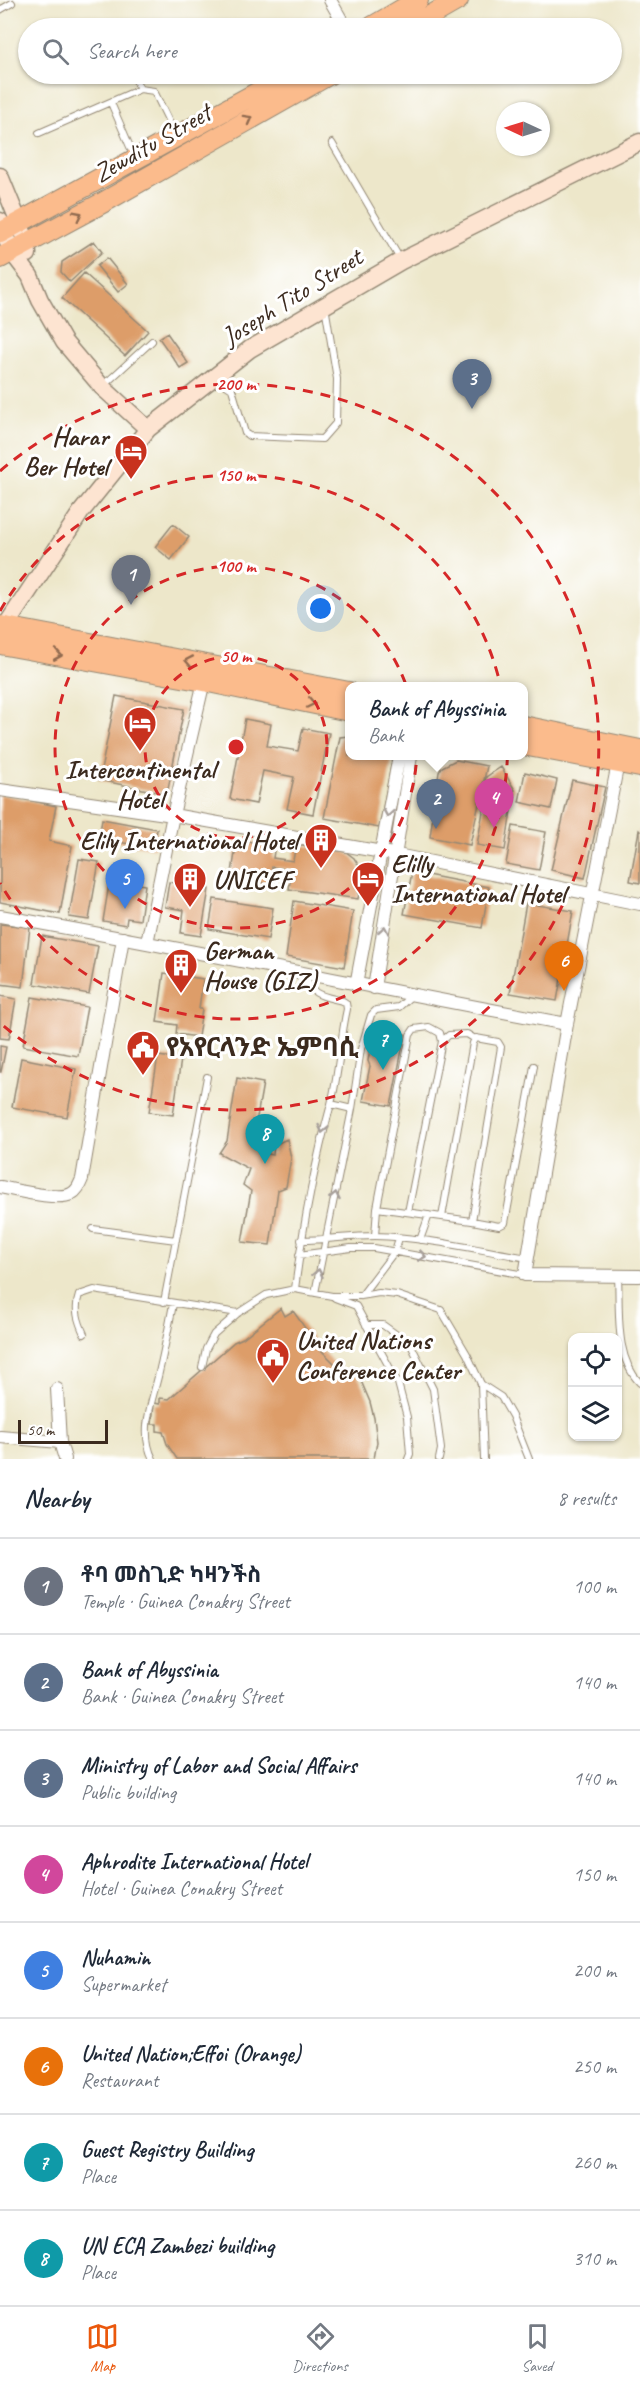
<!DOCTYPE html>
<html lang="en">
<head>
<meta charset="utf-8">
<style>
	:root { --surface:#fff; --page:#f6f6f7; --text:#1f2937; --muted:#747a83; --line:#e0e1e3; --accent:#ea580c }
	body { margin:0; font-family:Caveat,"Noto Sans Ethiopic",sans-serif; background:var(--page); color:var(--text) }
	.controls { position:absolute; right:18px; bottom:18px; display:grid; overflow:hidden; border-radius:12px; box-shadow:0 2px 4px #0004 }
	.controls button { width:54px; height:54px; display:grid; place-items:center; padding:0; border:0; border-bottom:2px solid var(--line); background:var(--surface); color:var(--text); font:30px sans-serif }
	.compass { position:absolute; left:496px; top:102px; width:54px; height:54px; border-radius:50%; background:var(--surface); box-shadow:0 2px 4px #0004; rotate:274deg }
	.scale { position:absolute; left:18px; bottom:15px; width:90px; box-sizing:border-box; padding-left:6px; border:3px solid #3b2a1e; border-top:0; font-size:16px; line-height:21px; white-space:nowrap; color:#3b2a1e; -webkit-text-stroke:4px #fff; paint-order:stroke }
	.you { position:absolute; left:321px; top:609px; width:21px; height:21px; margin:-15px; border:4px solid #fff; border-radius:50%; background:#1a73e8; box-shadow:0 0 0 9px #1a73e833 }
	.badge { display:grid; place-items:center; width:39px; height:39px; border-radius:50%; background:var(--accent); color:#fff; font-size:20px; font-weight:700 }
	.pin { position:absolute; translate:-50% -50px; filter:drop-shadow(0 2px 3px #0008) }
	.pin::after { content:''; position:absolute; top:32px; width:21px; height:18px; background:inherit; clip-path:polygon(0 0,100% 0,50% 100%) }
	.popup { position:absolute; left:345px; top:682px; width:183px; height:78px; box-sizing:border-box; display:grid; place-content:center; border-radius:12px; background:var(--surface); filter:drop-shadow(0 2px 4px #0005); font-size:20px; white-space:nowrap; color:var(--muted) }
	.popup b { font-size:22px; color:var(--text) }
	.popup::after { content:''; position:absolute; left:50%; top:100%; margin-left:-12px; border:12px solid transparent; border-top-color:var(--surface) }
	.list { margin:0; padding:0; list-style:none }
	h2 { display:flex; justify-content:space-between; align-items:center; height:78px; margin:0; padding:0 24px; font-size:26px }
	h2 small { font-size:20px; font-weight:400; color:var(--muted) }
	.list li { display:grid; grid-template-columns:39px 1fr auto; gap:18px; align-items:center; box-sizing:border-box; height:96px; padding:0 24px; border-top:2px solid var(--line) }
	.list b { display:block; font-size:22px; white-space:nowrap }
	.list p { margin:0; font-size:20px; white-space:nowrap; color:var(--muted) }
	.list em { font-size:20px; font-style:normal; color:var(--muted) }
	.icon { flex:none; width:33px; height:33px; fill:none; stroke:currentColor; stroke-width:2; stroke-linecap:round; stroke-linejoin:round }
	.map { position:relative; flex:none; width:640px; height:1459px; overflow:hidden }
	.search { position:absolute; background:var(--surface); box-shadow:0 2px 4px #0004; left:18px; right:18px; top:18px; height:66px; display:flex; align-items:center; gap:15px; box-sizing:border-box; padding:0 21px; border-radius:33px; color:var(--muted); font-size:22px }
	.sheet { height:846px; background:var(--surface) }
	nav { display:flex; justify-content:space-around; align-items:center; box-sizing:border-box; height:84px; border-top:2px solid var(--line); background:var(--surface); font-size:16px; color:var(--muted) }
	nav a { display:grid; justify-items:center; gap:3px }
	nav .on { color:var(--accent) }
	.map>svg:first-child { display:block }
	.building { fill:#dd9d69 }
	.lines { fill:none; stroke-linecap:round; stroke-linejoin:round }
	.service-casing { stroke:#948874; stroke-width:8 }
	.minor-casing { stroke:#948874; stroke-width:14 }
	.secondary-casing { stroke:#948874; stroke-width:19 }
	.primary-casing { stroke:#948874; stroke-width:22 }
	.service { stroke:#fff; stroke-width:6 }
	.minor { stroke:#fff; stroke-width:12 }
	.secondary { stroke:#fde4d1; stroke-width:16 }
	.primary { stroke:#fbbb8c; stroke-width:20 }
	.oneway { stroke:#916b50 }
	.oneway2 { stroke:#a79f9a }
	.ring { fill:none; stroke:#d62828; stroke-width:3; stroke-dasharray:10 8 }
	.labels { text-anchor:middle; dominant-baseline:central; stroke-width:6; stroke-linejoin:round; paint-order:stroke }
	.street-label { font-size:26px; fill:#3b2a1e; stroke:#fff }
	.poi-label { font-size:26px; font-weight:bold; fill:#3b2a1e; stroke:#fff; text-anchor:start }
	.centre { fill:#d62828; stroke:#fff; stroke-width:3 }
	.ring-label { font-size:18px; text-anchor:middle; font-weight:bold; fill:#d62828; stroke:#fff; stroke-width:6; stroke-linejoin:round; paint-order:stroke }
</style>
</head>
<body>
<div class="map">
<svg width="640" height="1459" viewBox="0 0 640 1459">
	<rect width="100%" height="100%" fill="#fff"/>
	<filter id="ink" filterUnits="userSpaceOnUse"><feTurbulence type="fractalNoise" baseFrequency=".0167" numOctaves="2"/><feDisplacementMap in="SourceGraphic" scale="12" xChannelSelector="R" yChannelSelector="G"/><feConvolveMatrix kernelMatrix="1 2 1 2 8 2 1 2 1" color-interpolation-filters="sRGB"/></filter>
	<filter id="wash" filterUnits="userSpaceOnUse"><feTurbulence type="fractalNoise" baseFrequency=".008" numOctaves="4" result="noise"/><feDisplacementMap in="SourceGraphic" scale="24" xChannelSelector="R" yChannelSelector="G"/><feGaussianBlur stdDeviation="1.35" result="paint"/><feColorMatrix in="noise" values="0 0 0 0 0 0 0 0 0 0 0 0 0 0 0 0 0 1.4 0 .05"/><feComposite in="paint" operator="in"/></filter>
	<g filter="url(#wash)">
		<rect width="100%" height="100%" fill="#ede7ca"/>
		<g id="blocks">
			<path class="building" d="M94,241L102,252L70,282L61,272L62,262Z
				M107,258L128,284L118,292L97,266Z
				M84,273L148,331L125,356L62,298Z
				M167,333L188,363L180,368L159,338Z
				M173,524L189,537L171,560L155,547Z
				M116,696L184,709L167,794L99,780Z
				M245,719L271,724L267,746L298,751L303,728L329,733L313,814L287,809L294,777L263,771L256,804L230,799Z
				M349,736V756H393L379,828L324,818L340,737Z
				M456,760L487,766L470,845L430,837L439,772L442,767Z
				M501,767L515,790L492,805L484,793L486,777Z
				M525,772L557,780L551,809L519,802Z
				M572,780L605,787L585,878L551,870Z
				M0,794L56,806L49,841L72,846L60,914L0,902Z
				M484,806L511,811L505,850L477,845Z
				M102,819L157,829L154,848L99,839Z
				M513,826L546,832L539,870L506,864Z
				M639,830L640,831V883L630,881Z
				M237,840L275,845L273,858L293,861L296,844L346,852L354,858L359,866L362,876L358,899L289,889L292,870L272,867L269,884L231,879Z
				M79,859L99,862L89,920L69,917Z
				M111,872L135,876L134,883L145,885L140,920L127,918L126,925L103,921Z
				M412,872L489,887L482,928L404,914Z
				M169,882L209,889L201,936L181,933L184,910L165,907Z
				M214,899L273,908L268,939L209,929Z
				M294,901L353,911L344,967L286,957Z
				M526,903L573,911L557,1001L510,993Z
				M0,924L30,927L23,987L0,984Z
				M42,936L98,946L89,994L34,984Z
				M164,973L203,979L199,1009H202L198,1037L176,1034L177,1025L157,1022Z
				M0,996L16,999L9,1039L0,1038Z
				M32,997L87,1007L78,1056L23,1046Z
				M388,1031L405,1034L391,1106L363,1101L370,1066L368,1061L372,1036L375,1033L381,1034Z
				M0,1046L6,1047L1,1072H0Z
				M158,1056L181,1059L173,1115L149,1112Z
				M21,1058L76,1069L67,1117L12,1107Z
				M237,1078L263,1083L254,1134L261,1137L258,1152L273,1155L274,1145L287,1139L291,1158L286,1187L278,1190L270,1245L242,1242L251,1191L243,1185L249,1169L219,1153L227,1141Z
				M281,1308L285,1316L293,1311L320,1349L334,1363L339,1374L345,1370L350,1377L355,1373L361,1381L370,1402L374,1418L377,1442L374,1459H177L167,1444L163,1432L157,1431V1424H152L154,1403L160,1404V1398L169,1399L234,1342L243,1338Z"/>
		</g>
	</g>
	<g filter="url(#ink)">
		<use href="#blocks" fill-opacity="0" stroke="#948874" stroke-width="1.5"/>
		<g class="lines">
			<defs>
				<path id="service" d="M0,10L12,3
					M133,74L140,89
					M111,103L134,156
					M39,133L140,89L154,91L175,134
					M332,143L400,259
					M215,378L232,389L245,433L249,436L322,439L336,423L337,379L325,306
					M103,386L152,341
					M476,1038L498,1042L501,1047L472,1221L442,1217L473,1043Z
					M442,1041L449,1035L467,1034L475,1039
					M331,1104L352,1109
					M377,1208L442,1217
					M472,1221L499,1226L505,1223L534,1066
					M93,1229L176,1240
					M375,1236L377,1208L410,1035L414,1029L429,1027L440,1033L442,1041L408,1212
					M301,1240C326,1240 350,1236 375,1236C426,1237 478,1250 528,1258
					M420,1240L429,1215
					M299,1255L351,1248H374L525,1275
					M618,1276C620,1310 614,1357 640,1383
					M295,1289C303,1226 314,1166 331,1104C339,1073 340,1040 347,1009L346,1003L343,1001C323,996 310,996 305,975
					M315,1293L352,1109L361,1049L371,1015L376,1010L399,1007L412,995
					M361,1296L395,1251L399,1238
					M335,1298L356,1306L398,1383L407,1417L410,1454L408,1459
					M164,1302L207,1077
					M366,1325H383L411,1345L433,1389L441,1449L439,1459
					M84,1334C78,1321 74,1309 79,1295L94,1290L238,1313
					M202,1367L206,1349L214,1334L238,1313L266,1295L295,1289L332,1296H361L379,1293L397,1295L441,1310L467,1354L481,1384L501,1397L512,1416L529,1459
					M481,1384L484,1459
					M153,1459C138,1430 154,1398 160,1368C165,1347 169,1325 173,1304"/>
				<path id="minor" d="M330,0L346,28
					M618,763L567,1024L525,1275L640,1276
					M0,790L173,815L382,852L640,904
					M0,916C189,949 378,989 567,1024
					M147,943L173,815L204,681
					M356,985L399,756
					M374,988L411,756
					M0,1187C16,1190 58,1201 71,1194C77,1191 79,1186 82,1179L123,938
					M57,1389L60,1442L65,1459
					M0,1437L60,1442"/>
				<path id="secondary" d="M0,176L27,242L28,254
					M0,221L11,251L30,276L40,300L64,342L102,387L148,429
					M1,638L5,627L81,512L148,429L250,349L401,261L640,142"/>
				<path id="primary" d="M370,28L418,0
					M409,28L458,0
					M0,233L291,74
					M0,258L104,202L330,74
					M0,626L349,692
					M0,644L204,681L349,711
					M523,726L640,750
					M523,745L640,767"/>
			</defs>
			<use href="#service" class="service-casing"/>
			<use href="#minor" class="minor-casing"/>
			<use href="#secondary" class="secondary-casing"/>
			<use href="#primary" class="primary-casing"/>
			<use href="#service" class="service"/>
			<use href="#minor" class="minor"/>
			<use href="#secondary" class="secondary"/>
			<use href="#primary" class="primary"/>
		</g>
		<defs><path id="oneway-chevron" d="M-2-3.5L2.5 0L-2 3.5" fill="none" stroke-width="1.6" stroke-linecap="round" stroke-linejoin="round" transform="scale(1.5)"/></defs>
		<g class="oneway">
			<use href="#oneway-chevron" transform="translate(248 119) rotate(-29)"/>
			<use href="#oneway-chevron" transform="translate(78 215) rotate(-27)"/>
			<use href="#oneway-chevron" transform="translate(58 655) rotate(10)"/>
			<use href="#oneway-chevron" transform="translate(189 661) rotate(-169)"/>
			<use href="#oneway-chevron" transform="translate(311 703) rotate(12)"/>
		</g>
		<g class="oneway2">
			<use href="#oneway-chevron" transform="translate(388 813) rotate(100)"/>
			<use href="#oneway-chevron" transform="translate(384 930) rotate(-80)"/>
			<use href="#oneway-chevron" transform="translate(323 1129) rotate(103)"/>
			<use href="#oneway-chevron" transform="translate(335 1196) rotate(-79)"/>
			<use href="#oneway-chevron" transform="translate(422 1256) rotate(10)"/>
			<use href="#oneway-chevron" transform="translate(318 1273) rotate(-79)"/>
		</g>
	</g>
	<g class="ring">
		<circle cx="236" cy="747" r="91"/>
		<circle cx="236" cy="747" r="181"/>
		<path d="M0 611A272 272 0 1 1 0 883"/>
		<path d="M0 471A363 363 0 1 1 0 1023"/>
	</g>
	<defs>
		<symbol id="hotel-pin" viewBox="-11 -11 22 30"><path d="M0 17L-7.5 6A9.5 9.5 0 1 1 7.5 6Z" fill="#c8321e" stroke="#fff"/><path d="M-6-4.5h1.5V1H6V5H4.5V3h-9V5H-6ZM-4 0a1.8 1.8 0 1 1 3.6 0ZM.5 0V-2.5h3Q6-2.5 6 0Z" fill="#fff"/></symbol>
		<symbol id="building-pin" viewBox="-11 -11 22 30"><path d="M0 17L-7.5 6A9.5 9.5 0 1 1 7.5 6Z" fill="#c8321e" stroke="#fff"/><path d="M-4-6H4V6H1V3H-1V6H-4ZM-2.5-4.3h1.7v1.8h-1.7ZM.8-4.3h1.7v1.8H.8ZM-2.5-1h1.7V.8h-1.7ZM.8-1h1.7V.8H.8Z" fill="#fff"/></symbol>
		<symbol id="civic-pin" viewBox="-11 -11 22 30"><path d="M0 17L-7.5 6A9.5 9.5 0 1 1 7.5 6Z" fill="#c8321e" stroke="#fff"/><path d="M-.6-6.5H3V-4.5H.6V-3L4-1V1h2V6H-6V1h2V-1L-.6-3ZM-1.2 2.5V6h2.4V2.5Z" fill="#fff"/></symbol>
	</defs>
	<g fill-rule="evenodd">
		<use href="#hotel-pin" x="112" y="432" width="38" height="52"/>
		<use href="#hotel-pin" x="121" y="704" width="38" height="52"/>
		<use href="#building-pin" x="302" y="821" width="38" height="52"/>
		<use href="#hotel-pin" x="349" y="859" width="38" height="52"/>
		<use href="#building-pin" x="171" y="860" width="38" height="52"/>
		<use href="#building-pin" x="162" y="946" width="38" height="52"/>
		<use href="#civic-pin" x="124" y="1028" width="38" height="52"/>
		<use href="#civic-pin" x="254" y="1336" width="38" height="52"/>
	</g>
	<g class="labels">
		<g class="street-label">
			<text transform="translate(152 143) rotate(-30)">Zewditu Street</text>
			<text transform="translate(292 297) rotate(-32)">Joseph Tito Street</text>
		</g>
		<g class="poi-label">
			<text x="108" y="436" text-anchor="end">Harar<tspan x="108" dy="30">Ber Hotel</tspan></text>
			<text x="140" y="769" text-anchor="middle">Intercontinental<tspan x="140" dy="30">Hotel</tspan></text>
			<text x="298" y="840" text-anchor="end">Elily International Hotel</text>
			<text x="391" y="863">Elilly<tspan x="391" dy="30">International Hotel</tspan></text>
			<text x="213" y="879">UNICEF</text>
			<text x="204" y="950">German<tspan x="204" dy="30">House (GIZ)</tspan></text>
			<text x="166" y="1047">የአየርላንድ ኤምባሲ</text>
			<text x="296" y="1340">United Nations<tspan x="296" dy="30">Conference Center</tspan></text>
		</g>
	</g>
	<circle cx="236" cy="747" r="9" class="centre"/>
	<g class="ring-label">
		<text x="236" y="390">200 m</text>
		<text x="236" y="481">150 m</text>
		<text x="236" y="572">100 m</text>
		<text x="236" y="662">50 m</text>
	</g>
</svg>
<div class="controls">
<button><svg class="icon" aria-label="locate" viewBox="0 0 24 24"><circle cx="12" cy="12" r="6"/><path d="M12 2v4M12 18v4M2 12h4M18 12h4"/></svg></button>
<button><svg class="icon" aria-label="layers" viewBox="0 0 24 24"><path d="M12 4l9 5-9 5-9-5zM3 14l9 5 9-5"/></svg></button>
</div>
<svg class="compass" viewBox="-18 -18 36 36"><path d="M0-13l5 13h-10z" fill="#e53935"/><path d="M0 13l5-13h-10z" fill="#747a83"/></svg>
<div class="scale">50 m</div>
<div class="you"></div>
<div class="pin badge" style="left:131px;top:605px;background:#6b7280">1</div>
<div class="pin badge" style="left:436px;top:829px;background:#5c6f8a">2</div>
<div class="popup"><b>Bank of Abyssinia</b>Bank</div>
<div class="pin badge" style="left:472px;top:409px;background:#5c6f8a">3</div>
<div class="pin badge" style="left:494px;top:828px;background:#d1479c">4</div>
<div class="pin badge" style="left:125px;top:909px;background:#3f7fe0">5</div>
<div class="pin badge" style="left:564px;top:991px;background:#e8710a">6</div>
<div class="pin badge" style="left:383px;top:1070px;background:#0f9aa8">7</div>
<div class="pin badge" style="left:265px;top:1164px;background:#0f9aa8">8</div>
<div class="search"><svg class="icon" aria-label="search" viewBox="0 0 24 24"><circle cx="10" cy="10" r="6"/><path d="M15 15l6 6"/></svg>Search here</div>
</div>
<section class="sheet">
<h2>Nearby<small>8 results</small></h2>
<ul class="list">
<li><span class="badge" style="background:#6b7280">1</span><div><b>ቶባ መስጊድ ካዛንችስ</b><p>Temple · Guinea Conakry Street</p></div><em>100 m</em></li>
<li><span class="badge" style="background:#5c6f8a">2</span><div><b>Bank of Abyssinia</b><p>Bank · Guinea Conakry Street</p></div><em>140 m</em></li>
<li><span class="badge" style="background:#5c6f8a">3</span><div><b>Ministry of Labor and Social Affairs</b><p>Public building</p></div><em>140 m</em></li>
<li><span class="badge" style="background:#d1479c">4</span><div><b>Aphrodite International Hotel</b><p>Hotel · Guinea Conakry Street</p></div><em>150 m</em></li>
<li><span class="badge" style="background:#3f7fe0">5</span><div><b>Nuhamin</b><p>Supermarket</p></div><em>200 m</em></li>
<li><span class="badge" style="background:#e8710a">6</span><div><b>United Nation;Effoi (Orange)</b><p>Restaurant</p></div><em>250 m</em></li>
<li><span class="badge" style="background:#0f9aa8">7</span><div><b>Guest Registry Building</b><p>Place</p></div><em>260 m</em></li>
<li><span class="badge" style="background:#0f9aa8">8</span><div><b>UN ECA Zambezi building</b><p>Place</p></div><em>310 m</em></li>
</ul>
</section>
<nav>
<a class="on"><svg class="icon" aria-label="map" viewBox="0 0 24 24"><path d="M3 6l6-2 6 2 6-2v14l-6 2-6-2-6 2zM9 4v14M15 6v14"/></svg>Map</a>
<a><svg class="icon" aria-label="directions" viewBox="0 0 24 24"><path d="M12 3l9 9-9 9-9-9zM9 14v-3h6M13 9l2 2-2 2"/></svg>Directions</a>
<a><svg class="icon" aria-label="saved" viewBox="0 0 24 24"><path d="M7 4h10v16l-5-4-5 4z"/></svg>Saved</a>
</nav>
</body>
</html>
